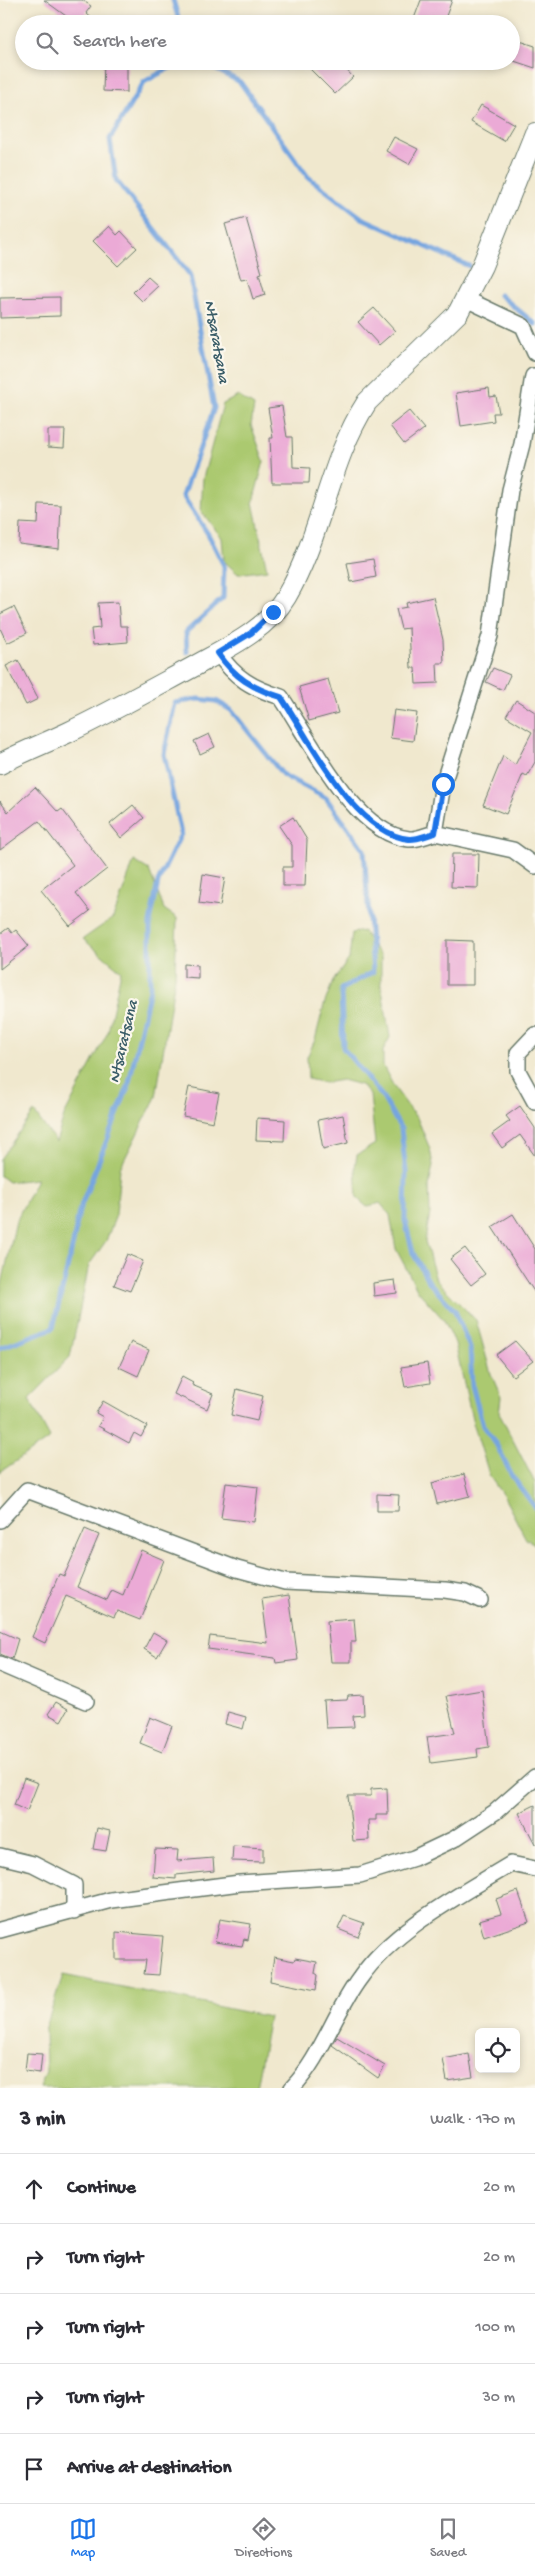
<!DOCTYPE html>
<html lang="en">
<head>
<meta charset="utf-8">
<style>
	:root { --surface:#fff; --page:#f7f7f7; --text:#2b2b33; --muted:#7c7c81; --line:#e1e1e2; --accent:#1a73e8 }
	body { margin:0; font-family:"Gochi Hand",sans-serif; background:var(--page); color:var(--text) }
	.controls { position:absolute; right:15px; bottom:15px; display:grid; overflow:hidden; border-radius:8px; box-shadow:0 2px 8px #0003 }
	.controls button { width:45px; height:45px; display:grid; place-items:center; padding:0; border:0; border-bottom:1px solid var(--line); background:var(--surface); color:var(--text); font:25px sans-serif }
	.stop { position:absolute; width:15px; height:15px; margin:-11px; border:4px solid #1a73e8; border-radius:50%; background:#fff }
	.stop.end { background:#1a73e8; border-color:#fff; box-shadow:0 1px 5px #0008 }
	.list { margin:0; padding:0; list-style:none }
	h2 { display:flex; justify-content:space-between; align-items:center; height:65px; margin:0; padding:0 20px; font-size:21px }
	h2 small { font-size:16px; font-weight:400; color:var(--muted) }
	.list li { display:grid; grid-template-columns:32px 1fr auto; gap:15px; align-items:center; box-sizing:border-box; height:70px; padding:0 20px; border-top:1px solid var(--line) }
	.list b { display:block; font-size:19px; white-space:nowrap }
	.list em { font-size:16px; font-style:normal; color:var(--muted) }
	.icon { flex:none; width:28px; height:28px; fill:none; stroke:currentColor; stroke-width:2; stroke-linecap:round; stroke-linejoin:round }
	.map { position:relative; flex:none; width:535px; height:2088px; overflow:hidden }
	.search { position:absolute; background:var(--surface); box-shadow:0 2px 8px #0003; left:15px; right:15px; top:15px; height:55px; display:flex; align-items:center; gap:12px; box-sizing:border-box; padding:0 18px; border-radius:28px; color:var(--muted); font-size:19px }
	.sheet { height:415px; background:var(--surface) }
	nav { display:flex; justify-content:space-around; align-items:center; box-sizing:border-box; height:70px; border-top:1px solid var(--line); background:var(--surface); font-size:14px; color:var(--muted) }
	nav a { display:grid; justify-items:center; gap:2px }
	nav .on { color:var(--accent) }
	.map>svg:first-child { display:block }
	.green { fill:#abc970; stroke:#658352 }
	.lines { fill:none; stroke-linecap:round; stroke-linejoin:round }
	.stream { stroke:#76a5df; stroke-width:5 }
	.building { fill:#ebaad6 }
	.minor-casing { stroke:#68796a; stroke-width:18 }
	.tertiary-casing { stroke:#68796a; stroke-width:22 }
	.minor { stroke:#fff; stroke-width:15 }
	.tertiary { stroke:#fff; stroke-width:20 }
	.route { stroke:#1a73e8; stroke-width:6 }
	.labels { text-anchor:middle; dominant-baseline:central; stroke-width:4.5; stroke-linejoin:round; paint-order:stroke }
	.water-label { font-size:16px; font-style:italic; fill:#395c67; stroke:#fbf7ec }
</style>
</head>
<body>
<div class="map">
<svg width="535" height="2088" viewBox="0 0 535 2088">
	<rect width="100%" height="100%" fill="#fbf7ec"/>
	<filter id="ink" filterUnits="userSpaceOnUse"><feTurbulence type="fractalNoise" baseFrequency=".02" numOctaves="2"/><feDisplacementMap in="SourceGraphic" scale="10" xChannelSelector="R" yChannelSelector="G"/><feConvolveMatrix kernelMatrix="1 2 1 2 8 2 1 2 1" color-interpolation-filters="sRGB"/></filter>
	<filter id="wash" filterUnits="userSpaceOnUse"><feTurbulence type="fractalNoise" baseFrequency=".0096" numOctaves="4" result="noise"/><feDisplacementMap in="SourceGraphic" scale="20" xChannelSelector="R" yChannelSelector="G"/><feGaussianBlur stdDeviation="1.12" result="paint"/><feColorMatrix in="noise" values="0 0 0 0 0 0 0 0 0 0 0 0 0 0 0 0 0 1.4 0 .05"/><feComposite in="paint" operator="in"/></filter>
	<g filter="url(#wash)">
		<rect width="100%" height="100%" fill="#f0e8ce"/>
		<path class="green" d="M238,396L254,406L251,425L264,461L253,502L267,570L238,574L224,561L222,538L201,511L203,478L223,404Z
			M134,861L149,870L164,909L177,918L175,977L156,1097L120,1168L116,1215L106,1241L89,1265L70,1357L29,1399L50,1438L0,1472V1293L16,1221L37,1179L8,1182L0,1176V1159L34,1112L56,1142L64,1116L108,1032L121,971L83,939L113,918Z
			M363,931L381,957V984L390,1037L383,1051V1066L394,1087L418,1120L430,1149L433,1165L429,1186L430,1213L425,1241L436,1280L476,1320L491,1374L501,1397L499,1413L535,1483V1544L526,1539L504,1497L490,1477L473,1423L455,1343L444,1320L418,1291L396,1249L390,1215L380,1203L367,1207L357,1198L355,1167L357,1155L375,1144L370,1095L361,1085L342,1080L325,1083L308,1079L307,1057L315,1040L324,1005L333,981L349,959L352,933Z
			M63,1975L269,2017L256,2088H40L46,2071L45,2030Z"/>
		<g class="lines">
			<path class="stream" d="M173,0L180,24
				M182,61L144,82L110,139L116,180L190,275L214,408L183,496L208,534L224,566L223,598L186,632L187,652
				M200,61L240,82L308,177L362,218L469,266
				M500,295L535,324
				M0,1348L53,1328L73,1244L79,1211L128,1087L150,989V923L158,882L181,834L164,754L175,703L198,699L216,701L231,710L283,775L326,798L364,850L373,972L341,989L343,1048L382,1096L401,1129L406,1172L405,1220L413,1253L429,1282L455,1311L470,1348L472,1385L483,1426L496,1444L512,1476L535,1507"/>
		</g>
		<g id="blocks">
			<path class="building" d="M44,0H82L91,6L86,13L98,24H77Z
				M421,0H452L443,24H412Z
				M511,38L535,46V68L511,60Z
				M104,61H127V92L103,91Z
				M302,61H338L353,77L335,94Z
				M481,105L514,124L504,141L471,122Z
				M394,137L418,149L409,164L386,151Z
				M246,218L262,273L259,274L265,295L253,299L247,279L241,280L225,224Z
				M109,226L117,235L121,231L137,248L118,266L93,241Z
				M148,277L158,286L142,301L133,292Z
				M60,297V316L0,318V298Z
				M374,308L395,331L379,345L358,322Z
				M489,388L490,397L496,396L499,413H493L494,421L461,426L456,393Z
				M282,406L287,437H292L293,467L310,468L309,483H272L270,438H273L268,408Z
				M409,411L424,429L404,444L390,426Z
				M48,430H65L64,448L48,447Z
				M39,504L61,505L59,549L19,544L20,523L38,524Z
				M373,559L376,577L351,582L347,563Z
				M433,597L443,640L444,663H437L438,683L416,684L415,668H411L409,628L401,629L396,609L407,607L406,603Z
				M118,602L120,626H127L128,642L93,645L91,629L100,628L98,603Z
				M14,607L27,633L7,643L0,628V614Z
				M18,660L38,699L26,705L6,666Z
				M493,668L510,675L503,690L486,682Z
				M328,679L338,713L309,721L299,687Z
				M516,700L535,712V762L527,776L523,774L506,814L483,805L503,756L515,765L532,732L506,716Z
				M394,710L417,713L413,741L390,738Z
				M209,734L215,747L200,754L194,741Z
				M35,787L58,812L62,809L107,869L76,893L90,911L70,926L41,890L73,865L39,821L0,850V801L8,812Z
				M133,805L144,818L121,838L110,824Z
				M293,817L307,840L305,886H283V867H292V845L279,826Z
				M452,854H479L478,888L451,887Z
				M203,874L225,878L220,906L199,903Z
				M8,928L12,933L16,930L29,946L0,969V934Z
				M447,940L473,941V985H447Z
				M184,964L198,965V978L184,977Z
				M189,1087L219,1093L213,1122L183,1116Z
				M520,1106L535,1128V1156L520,1135L502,1148L492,1134L510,1121L506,1116Z
				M343,1115L348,1143L323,1149L318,1120Z
				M257,1118L285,1120L284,1141L256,1140Z
				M513,1214L535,1249V1293L492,1227Z
				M465,1248L485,1274L471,1285L450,1259Z
				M127,1254L143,1261L130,1291L114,1285Z
				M395,1280L397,1293L374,1296L373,1283Z
				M515,1341L533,1361L513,1376L496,1355Z
				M131,1342L149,1350L138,1376L119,1367Z
				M427,1363L430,1383L405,1387L401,1367Z
				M182,1376L193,1382L192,1385L213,1394L207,1409L174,1394Z
				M237,1389L263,1396L257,1421L231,1415Z
				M103,1401L147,1426L141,1437L134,1433L129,1443L98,1426L103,1417L96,1413Z
				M464,1474L470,1496L437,1504L432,1483Z
				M226,1483L258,1487L254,1522L221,1518Z
				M377,1494L399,1495L398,1511H377Z
				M85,1529L99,1535L77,1587L107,1600L112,1590L123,1595L141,1550L164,1560L140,1620L117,1611L114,1617L66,1596L45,1643L32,1637L59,1574L64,1576Z
				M289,1595L298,1660L276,1663L275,1658L208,1649L210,1636L268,1643L262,1599Z
				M354,1619L356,1642H351V1662H331L327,1621Z
				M0,1631L18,1639L12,1659L0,1654Z
				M153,1632L167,1640L157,1657L144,1649Z
				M482,1690L489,1747L477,1749L478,1757L431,1763L427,1737L455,1733L446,1696Z
				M363,1695L364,1715L353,1716L354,1727L326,1728L324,1701L347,1700L348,1696Z
				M56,1702L68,1709L61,1721L48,1714Z
				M228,1712L246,1717L243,1729L225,1724Z
				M150,1717L172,1726L162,1752L140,1743Z
				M24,1778L38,1783L27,1811L14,1805Z
				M387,1788L388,1815H376V1820H368L369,1840L353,1841L348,1796H371V1789Z
				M535,1805V1844L519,1813Z
				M97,1828L110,1831L106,1851L93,1849Z
				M233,1846L263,1848V1862L232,1861Z
				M155,1849L178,1850L177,1861L213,1858L214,1871L176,1875V1879L153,1877Z
				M518,1891L529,1922L484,1937L479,1920L501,1914L496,1899Z
				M344,1916L364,1923L358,1937L338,1929Z
				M220,1919L251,1924L248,1940L244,1939L242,1946L215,1942Z
				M116,1932L163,1936L159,1975L144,1974L146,1960H116Z
				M274,1957L294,1961L295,1958L317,1962L315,1973L318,1975L316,1990L270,1981Z
				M337,2037L385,2066L378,2078L332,2045Z
				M27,2053L42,2054L40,2073L25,2071Z
				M469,2054L473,2077L447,2081L443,2059Z"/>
		</g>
	</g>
	<g filter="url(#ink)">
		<use href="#blocks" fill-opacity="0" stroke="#68796a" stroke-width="1"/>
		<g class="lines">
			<defs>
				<path id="minor" d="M466,299L523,326L535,353
					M218,653C235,678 252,688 281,697C309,738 354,834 409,839C416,840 427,835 435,833L443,784L490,636L510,490L522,444L533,376
					M435,833L513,850L535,866
					M535,1035L518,1053V1071L535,1102
					M0,1520L27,1490L237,1569L285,1582L445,1590L465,1593L480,1600
					M0,1664L86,1701
					M0,1856L33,1864L74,1885V1911
					M0,1930L111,1900L240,1883L360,1875L414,1858L454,1839L495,1812L535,1777
					M292,2088C321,2058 335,2011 360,1978C394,1929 460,1895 511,1864L535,1869"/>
				<path id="tertiary" d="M0,764C22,752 46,743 69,732C111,712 152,689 193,667C225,649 266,631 286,597C322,536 328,462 367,402L458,313L482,266L535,133"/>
			</defs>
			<use href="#minor" class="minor-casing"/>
			<use href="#tertiary" class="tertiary-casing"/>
			<use href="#minor" class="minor"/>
			<use href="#tertiary" class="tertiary"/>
		</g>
	</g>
	<g class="lines" filter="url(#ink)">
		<path class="route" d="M273,612L251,633L218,653C235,678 252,688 281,697C309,738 354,834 409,839C416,840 427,835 435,833L443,784"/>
	</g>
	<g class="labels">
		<g class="water-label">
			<text transform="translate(215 342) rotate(80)">Ntsaratsana</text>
			<text transform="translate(125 1042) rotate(-77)">Ntsaratsana</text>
		</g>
	</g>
</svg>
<div class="controls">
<button><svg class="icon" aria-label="locate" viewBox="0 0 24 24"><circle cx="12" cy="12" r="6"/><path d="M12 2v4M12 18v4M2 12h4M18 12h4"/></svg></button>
</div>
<div class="stop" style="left:443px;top:784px"></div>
<div class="stop end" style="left:273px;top:612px"></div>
<div class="search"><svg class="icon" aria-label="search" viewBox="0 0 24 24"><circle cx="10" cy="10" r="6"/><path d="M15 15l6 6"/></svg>Search here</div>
</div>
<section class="sheet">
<h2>3 min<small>Walk · 170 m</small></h2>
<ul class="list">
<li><svg class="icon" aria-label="ahead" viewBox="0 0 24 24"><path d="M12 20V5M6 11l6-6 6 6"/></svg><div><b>Continue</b></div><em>20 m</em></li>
<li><svg class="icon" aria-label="right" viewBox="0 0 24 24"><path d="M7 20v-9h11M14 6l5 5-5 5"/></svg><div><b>Turn right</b></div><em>20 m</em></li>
<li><svg class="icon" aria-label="right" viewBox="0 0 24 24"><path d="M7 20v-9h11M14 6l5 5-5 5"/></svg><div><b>Turn right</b></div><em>100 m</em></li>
<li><svg class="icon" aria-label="right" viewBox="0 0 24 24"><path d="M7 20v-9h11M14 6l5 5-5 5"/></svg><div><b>Turn right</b></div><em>30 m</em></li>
<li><svg class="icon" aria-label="arrive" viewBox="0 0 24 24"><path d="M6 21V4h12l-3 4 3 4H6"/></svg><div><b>Arrive at destination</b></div></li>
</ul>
</section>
<nav>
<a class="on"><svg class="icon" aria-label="map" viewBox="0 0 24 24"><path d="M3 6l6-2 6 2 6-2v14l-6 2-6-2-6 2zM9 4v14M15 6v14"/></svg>Map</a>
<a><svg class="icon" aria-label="directions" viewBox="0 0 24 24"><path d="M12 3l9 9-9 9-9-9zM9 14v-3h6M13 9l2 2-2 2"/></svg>Directions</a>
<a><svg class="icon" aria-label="saved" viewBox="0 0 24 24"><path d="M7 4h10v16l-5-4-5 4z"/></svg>Saved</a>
</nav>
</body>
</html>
